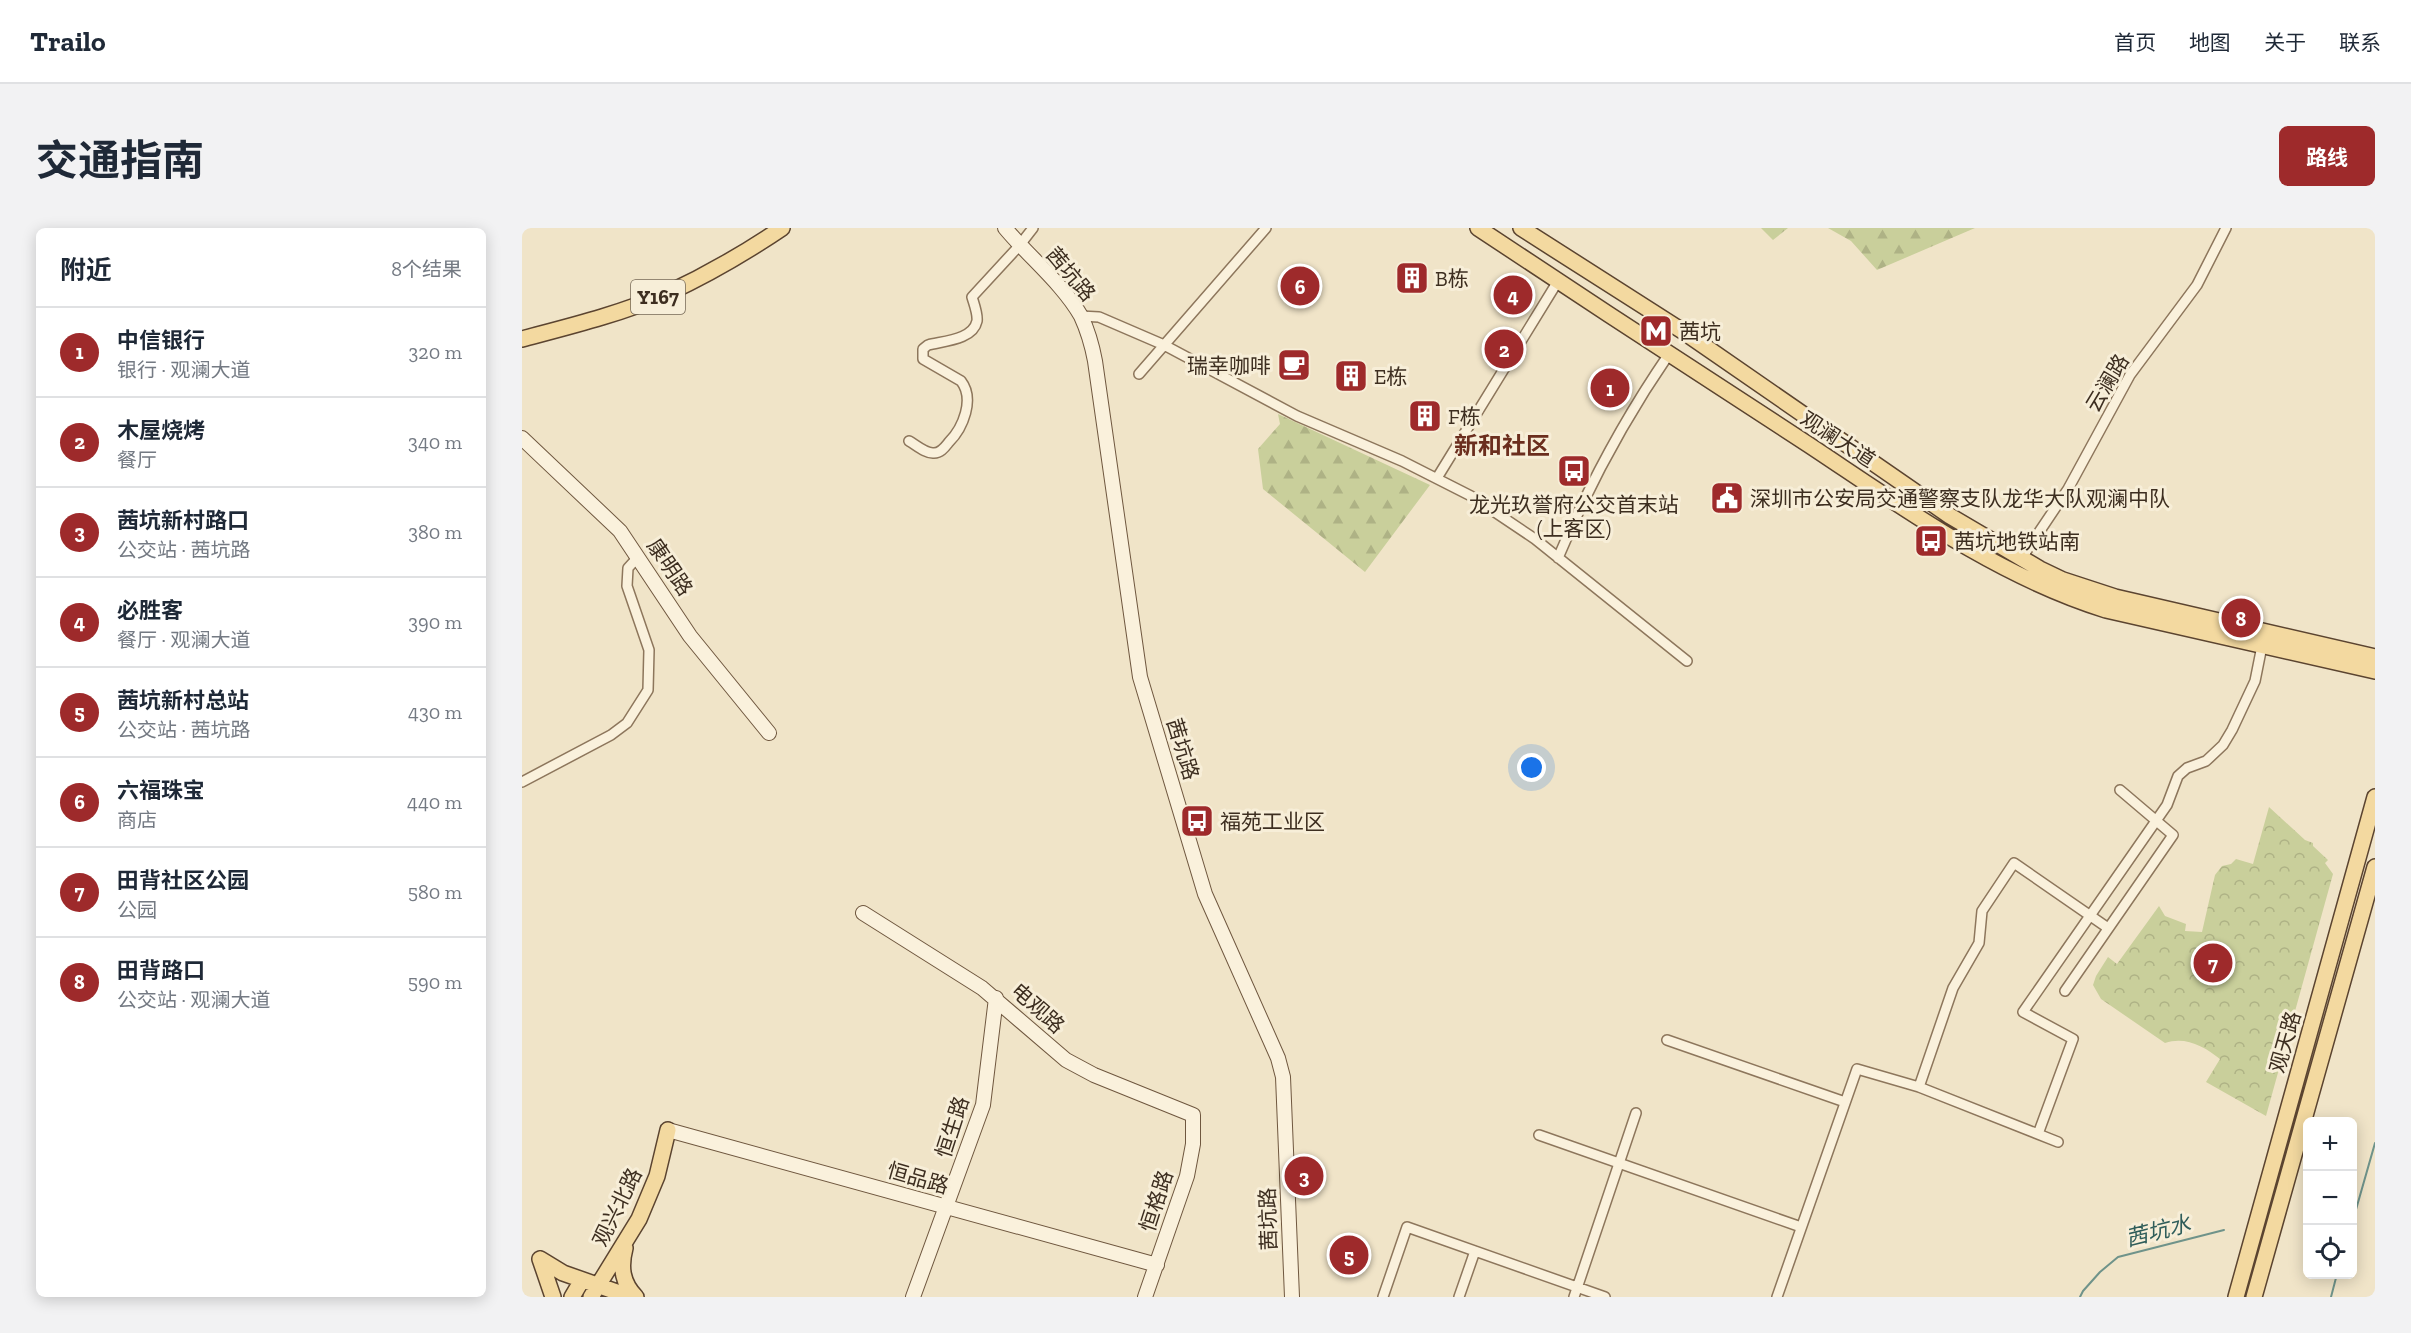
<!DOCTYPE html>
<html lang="zh">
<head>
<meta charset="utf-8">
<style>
	:root { --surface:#fff; --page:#f2f2f3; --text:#1f2937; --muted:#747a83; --line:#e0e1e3; --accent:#9e2a2b }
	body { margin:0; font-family:"Zilla Slab","Noto Sans SC",serif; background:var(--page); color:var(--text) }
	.controls { position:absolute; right:18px; bottom:18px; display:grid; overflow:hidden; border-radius:9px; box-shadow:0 3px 15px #0003 }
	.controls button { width:54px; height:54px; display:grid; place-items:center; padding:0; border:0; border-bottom:2px solid var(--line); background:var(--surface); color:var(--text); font:30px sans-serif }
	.you { position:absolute; left:1010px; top:540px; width:21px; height:21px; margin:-15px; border:4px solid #fff; border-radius:50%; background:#1a73e8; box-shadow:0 0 0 9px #1a73e833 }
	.badge { display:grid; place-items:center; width:39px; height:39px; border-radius:50%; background:var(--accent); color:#fff; font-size:20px; font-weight:700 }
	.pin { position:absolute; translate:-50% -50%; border:3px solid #fff; box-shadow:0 2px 6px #0006 }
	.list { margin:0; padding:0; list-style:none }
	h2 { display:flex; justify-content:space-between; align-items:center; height:78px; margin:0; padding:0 24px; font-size:26px }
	h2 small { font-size:20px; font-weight:400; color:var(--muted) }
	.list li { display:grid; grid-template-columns:39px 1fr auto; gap:18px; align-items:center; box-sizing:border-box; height:90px; padding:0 24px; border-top:2px solid var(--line) }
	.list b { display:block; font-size:22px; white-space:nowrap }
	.list p { margin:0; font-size:20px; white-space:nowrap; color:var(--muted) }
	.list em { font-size:20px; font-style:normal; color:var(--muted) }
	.icon { flex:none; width:33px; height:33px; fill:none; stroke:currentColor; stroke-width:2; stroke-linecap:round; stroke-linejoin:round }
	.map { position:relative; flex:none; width:1853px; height:1069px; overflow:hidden; border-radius:9px }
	header { display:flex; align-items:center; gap:36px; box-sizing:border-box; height:84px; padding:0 30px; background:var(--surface); border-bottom:2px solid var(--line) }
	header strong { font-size:28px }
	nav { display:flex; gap:33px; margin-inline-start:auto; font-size:21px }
	.intro { display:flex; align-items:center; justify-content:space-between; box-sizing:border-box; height:144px; padding:0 36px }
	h1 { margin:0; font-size:42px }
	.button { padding:15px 27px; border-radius:9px; background:var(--accent); color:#fff; font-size:21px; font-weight:700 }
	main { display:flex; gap:36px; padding:0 36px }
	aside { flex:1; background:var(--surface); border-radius:9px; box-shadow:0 3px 15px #0003 }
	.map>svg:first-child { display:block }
	.forest { fill:url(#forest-firs) }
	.park { fill:url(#park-crowns) }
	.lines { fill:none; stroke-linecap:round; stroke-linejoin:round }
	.stream { stroke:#6f938a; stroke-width:2 }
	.street-casing { stroke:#8d765c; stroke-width:12 }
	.secondary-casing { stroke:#6f573f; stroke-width:16 }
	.primary-casing { stroke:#5b4430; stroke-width:18 }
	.street { stroke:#faf1dc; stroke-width:9 }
	.secondary { stroke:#faf1dc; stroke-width:14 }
	.primary { stroke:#f3d9a0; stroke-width:15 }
	.labels { text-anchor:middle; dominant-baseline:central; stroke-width:6; stroke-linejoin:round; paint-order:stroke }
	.shield { fill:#f7eed8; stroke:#756857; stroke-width:1.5 }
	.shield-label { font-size:20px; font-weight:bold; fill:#3d2e20 }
	.street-label { font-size:21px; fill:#3d2e20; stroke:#f7eed8 }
	.poi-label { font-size:21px; fill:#3d2e20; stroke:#f7eed8; text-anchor:start }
	.water-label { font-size:22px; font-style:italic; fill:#2f5d5a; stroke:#f7eed8 }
	.quarter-label { font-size:24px; font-weight:bold; fill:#6b2e1e; stroke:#f7eed8 }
</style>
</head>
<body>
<header>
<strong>Trailo</strong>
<nav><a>首页</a><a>地图</a><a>关于</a><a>联系</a></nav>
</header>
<div class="intro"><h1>交通指南</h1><a class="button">路线</a></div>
<main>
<aside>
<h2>附近<small>8个结果</small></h2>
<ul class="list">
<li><span class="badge">1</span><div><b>中信银行</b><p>银行 · 观澜大道</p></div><em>320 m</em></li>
<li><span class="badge">2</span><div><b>木屋烧烤</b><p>餐厅</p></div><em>340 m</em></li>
<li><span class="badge">3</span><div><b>茜坑新村路口</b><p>公交站 · 茜坑路</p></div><em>380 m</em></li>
<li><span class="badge">4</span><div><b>必胜客</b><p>餐厅 · 观澜大道</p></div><em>390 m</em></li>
<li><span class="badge">5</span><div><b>茜坑新村总站</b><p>公交站 · 茜坑路</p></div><em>430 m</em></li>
<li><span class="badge">6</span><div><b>六福珠宝</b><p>商店</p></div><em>440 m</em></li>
<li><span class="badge">7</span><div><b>田背社区公园</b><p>公园</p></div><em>580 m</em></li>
<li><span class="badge">8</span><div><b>田背路口</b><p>公交站 · 观澜大道</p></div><em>590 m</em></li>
</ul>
</aside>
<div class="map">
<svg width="1853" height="1069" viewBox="0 0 1853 1069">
	<defs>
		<pattern id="forest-firs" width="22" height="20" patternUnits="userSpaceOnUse" patternTransform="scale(1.5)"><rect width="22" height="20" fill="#c9cf9b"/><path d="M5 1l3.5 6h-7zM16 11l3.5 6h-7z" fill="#aeb285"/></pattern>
		<pattern id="park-crowns" width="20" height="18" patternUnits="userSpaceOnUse" patternTransform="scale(1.5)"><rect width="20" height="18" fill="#c9cf9b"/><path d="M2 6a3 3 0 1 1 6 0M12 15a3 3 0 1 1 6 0" fill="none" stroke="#aeb285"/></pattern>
	</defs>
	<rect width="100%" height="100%" fill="#f0e4c8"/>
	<path class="forest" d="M1239,0H1266L1251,12Z
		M1306,0H1453L1355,42L1329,13Z
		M756,186L908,257L843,344L741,261L736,221L758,196Z"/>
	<path class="park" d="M1747,579L1783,612L1791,615V618L1806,632L1803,635L1811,646L1744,888L1684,854L1698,831C1682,818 1663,808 1643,815L1579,771L1571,757L1574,748L1586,729L1595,736L1637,678L1643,688L1664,696L1663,703L1680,704L1693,647L1700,638L1709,636L1714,631L1731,636Z"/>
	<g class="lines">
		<path class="stream" d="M1830,986L1833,985L1853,915
			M1830,993L1833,985
			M1782,1004L1786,1003
			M1558,1069L1561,1063L1578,1044L1596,1029L1702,1002
			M1809,1069L1815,1046"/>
		<defs>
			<path id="street" d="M558,88L577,89L642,117L775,188L880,233L949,268L1013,311L1165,433
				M617,146L744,0
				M387,213C394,217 404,226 412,225C419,225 423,219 427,214C441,200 453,171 439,153L401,131V121L406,117C421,113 451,112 455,93C456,86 452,76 450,69L497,18L511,0
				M915,250L1036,53
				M1036,330C1066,259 1103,190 1147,126
				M1499,331L1546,261L1608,147L1675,57L1704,0
				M0,554L89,507L105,495L126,462L127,422L105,358L106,340L116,329
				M1543,763L1651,607L1598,562
				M1145,812L1323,874
				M1397,859L1431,760L1457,715L1460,683L1492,635L1586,700
				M1516,906L1551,811L1501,784L1645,577L1656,548L1665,540L1684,533L1701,517L1710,502L1733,453L1740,418
				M1017,907L1279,999
				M861,1069L885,999L1083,1069
				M937,1069L953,1023
				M1052,1069L1114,885
				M1255,1069L1335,841L1397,859L1536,914"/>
			<path id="secondary" d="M483,0C507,29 540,55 559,88C566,103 570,117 573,133L618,449L683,666L756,830L761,849L770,1069
				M0,210L98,303L168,408L247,505
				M341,685L460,760L544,832L572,847L671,887V916L665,948L623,1069
				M146,902L635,1037
				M391,1069L461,877L474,770"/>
			<path id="primary" d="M956,0C1066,73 1176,145 1287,217C1382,280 1475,348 1584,382L1853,443
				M999,0L1162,104L1428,288L1518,341L1541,352L1593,369L1853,429
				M0,111C49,98 98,86 144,66C185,47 223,25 260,0
				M103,1020C98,1039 100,1055 114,1069
				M18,1031L41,1045L109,1069
				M18,1031L31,1069
				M50,1069L60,1052
				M69,1069L117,991L135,948L146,902
				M1714,1069L1853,569
				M1732,1069L1853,639"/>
		</defs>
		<use href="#street" class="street-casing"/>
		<use href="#secondary" class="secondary-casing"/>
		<use href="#primary" class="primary-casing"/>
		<use href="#street" class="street"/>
		<use href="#secondary" class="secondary"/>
		<use href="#primary" class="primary"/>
	</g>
	<defs>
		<symbol id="building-square" viewBox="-11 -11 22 22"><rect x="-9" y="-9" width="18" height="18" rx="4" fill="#9e2a2b" stroke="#f7eed8"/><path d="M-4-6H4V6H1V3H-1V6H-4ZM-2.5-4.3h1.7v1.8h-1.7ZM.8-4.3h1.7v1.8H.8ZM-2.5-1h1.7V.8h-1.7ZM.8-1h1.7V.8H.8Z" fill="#fff"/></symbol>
		<symbol id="metro-square" viewBox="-11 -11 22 22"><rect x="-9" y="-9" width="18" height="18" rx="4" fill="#9e2a2b" stroke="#f7eed8"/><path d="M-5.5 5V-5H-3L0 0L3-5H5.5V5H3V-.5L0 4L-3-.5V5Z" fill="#fff"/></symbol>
		<symbol id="cafe-square" viewBox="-11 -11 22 22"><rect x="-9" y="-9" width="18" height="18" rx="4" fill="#9e2a2b" stroke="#f7eed8"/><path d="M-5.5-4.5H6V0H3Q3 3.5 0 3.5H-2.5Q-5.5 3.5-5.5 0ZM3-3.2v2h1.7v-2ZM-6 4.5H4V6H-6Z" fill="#fff"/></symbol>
		<symbol id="bus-square" viewBox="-11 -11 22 22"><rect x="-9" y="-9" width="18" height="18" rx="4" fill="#9e2a2b" stroke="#f7eed8"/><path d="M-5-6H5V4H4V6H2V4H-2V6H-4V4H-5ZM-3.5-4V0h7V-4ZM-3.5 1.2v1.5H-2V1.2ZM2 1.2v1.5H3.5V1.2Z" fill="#fff"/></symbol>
		<symbol id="civic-square" viewBox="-11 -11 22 22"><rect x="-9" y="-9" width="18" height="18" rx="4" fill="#9e2a2b" stroke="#f7eed8"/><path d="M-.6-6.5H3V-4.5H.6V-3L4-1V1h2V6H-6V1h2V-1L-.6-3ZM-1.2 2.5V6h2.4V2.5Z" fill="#fff"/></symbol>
	</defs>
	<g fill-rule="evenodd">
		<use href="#building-square" x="871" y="31" width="38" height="38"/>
		<use href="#metro-square" x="1115" y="84" width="38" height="38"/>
		<use href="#cafe-square" x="753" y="118" width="38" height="38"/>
		<use href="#building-square" x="810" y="129" width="38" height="38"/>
		<use href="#building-square" x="884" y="169" width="38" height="38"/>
		<use href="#bus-square" x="1033" y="224" width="38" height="38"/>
		<use href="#civic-square" x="1186" y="251" width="38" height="38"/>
		<use href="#bus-square" x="1390" y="294" width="38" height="38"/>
		<use href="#bus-square" x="656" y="574" width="38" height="38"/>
	</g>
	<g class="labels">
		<rect class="shield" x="109" y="52" width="54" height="34" rx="4.5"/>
		<g class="shield-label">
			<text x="136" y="69">Y167</text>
		</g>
		<g class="street-label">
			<text transform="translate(549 46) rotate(50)">茜坑路</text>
			<text transform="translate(1585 155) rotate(-59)">云澜路</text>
			<text transform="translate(1316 211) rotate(33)">观澜大道</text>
			<text transform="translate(148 339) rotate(56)">康明路</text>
			<text transform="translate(661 521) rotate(73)">茜坑路</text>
			<text transform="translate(516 780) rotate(42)">电观路</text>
			<text transform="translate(1763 814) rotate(-74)">观天路</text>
			<text transform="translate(430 899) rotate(-72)">恒生路</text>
			<text transform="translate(396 950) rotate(16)">恒品路</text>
			<text transform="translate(634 973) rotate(-72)">恒格路</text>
			<text transform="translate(95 979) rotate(-64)">观兴北路</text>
			<text transform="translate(746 991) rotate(-92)">茜坑路</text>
		</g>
		<g class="poi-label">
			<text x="913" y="50">B栋</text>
			<text x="1157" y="103">茜坑</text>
			<text x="749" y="137" text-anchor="end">瑞幸咖啡</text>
			<text x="852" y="148">E栋</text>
			<text x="926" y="188">F栋</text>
			<text x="1228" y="270">深圳市公安局交通警察支队龙华大队观澜中队</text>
			<text x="1052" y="276" text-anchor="middle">龙光玖誉府公交首末站<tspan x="1052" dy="24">(上客区)</tspan></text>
			<text x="1432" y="313">茜坑地铁站南</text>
			<text x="698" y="593">福苑工业区</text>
		</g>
		<g class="water-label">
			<text transform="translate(1636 1003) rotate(-14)">茜坑水</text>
		</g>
		<g class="quarter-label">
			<text x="980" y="217">新和社区</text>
		</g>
	</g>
</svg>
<div class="controls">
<button>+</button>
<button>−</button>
<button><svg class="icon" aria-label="locate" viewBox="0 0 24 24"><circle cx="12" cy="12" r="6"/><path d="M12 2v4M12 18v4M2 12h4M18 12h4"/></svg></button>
</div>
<div class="you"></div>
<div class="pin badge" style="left:1088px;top:160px">1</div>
<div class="pin badge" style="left:982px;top:121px">2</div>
<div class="pin badge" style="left:782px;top:948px">3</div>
<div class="pin badge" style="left:991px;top:67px">4</div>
<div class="pin badge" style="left:827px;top:1027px">5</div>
<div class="pin badge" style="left:778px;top:58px">6</div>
<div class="pin badge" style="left:1691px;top:735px">7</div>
<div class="pin badge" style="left:1719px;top:390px">8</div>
</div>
</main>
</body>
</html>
